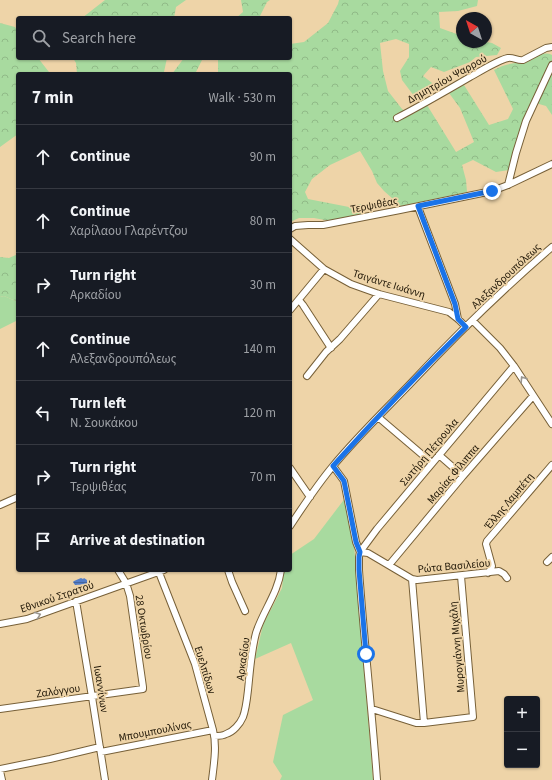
<!DOCTYPE html>
<html lang="en">
<head>
<meta charset="utf-8">
<style>
	:root { --surface:#171b24; --page:#20242c; --text:#f1f3f6; --muted:#9ea1a6; --line:#363941 }
	body { margin:0; font-family:"Source Sans 3",sans-serif; background:var(--page); color:var(--text) }
	.controls { position:absolute; right:12px; bottom:12px; display:grid; overflow:hidden; border-radius:4px; box-shadow:0 1px 3px #0004 }
	.controls button { width:36px; height:36px; display:grid; place-items:center; padding:0; border:0; border-bottom:1px solid var(--line); background:var(--surface); color:var(--text); font:20px sans-serif }
	.compass { position:absolute; left:456px; top:12px; width:36px; height:36px; border-radius:50%; background:var(--surface); box-shadow:0 1px 3px #0004; rotate:321deg }
	.stop { position:absolute; width:12px; height:12px; margin:-9px; border:3px solid #1a73e8; border-radius:50%; background:#fff }
	.stop.end { background:#1a73e8; border-color:#fff; box-shadow:0 1px 4px #0008 }
	.list { margin:0; padding:0; list-style:none }
	h2 { display:flex; justify-content:space-between; align-items:center; height:52px; margin:0; padding:0 16px; font-size:17px }
	h2 small { font-size:13px; font-weight:400; color:var(--muted) }
	.list li { display:grid; grid-template-columns:26px 1fr auto; gap:12px; align-items:center; box-sizing:border-box; height:64px; padding:0 16px; border-top:1px solid var(--line) }
	.list b { display:block; font-size:15px; white-space:nowrap }
	.list p { margin:0; font-size:13px; white-space:nowrap; color:var(--muted) }
	.list em { font-size:13px; font-style:normal; color:var(--muted) }
	.icon { flex:none; width:22px; height:22px; fill:none; stroke:currentColor; stroke-width:2; stroke-linecap:round; stroke-linejoin:round }
	.map { position:relative; flex:none; width:552px; height:780px; overflow:hidden }
	.search { position:absolute; background:var(--surface); box-shadow:0 1px 3px #0004; left:16px; top:16px; width:276px; height:44px; display:flex; align-items:center; gap:10px; box-sizing:border-box; padding:0 14px; border-radius:4px; color:var(--muted); font-size:15px }
	.panel { position:absolute; background:var(--surface); box-shadow:0 1px 3px #0004; left:16px; top:72px; width:276px; height:500px; border-radius:4px }
	.map>svg:first-child { display:block }
	.green { fill:#a8da9f }
	.forest { fill:url(#forest-crowns) }
	.water { fill:url(#water-rules) }
	.lines { fill:none; stroke-linecap:round; stroke-linejoin:round }
	.minor-casing { stroke:#776038; stroke-width:8 }
	.minor { stroke:#fff; stroke-width:6 }
	.oneway { stroke:#9a968f }
	.route { stroke:#1a73e8; stroke-width:5 }
	.labels { text-anchor:middle; dominant-baseline:central; stroke-width:3.5; stroke-linejoin:round; paint-order:stroke }
	.street-label { font-size:11px; fill:#1f1606; stroke:#eed4a8 }
</style>
</head>
<body>
<div class="map">
<svg width="552" height="780" viewBox="0 0 552 780">
	<defs>
		<pattern id="forest-crowns" width="20" height="18" patternUnits="userSpaceOnUse"><rect width="20" height="18" fill="#a8da9f"/><path d="M2 6a3 3 0 1 1 6 0M12 15a3 3 0 1 1 6 0" fill="none" stroke="#90ba87"/></pattern>
		<pattern id="water-rules" width="6" height="5" patternUnits="userSpaceOnUse"><rect width="6" height="5" fill="#547ec8"/><path d="M0 2.5h6" fill="none" stroke="#4566a0"/></pattern>
	</defs>
	<rect width="100%" height="100%" fill="#eed4a8"/>
	<path class="green" d="M4,296L18,302V320L0,329V297Z
		M346,497L354,544L373,780H280L282,776L273,762L283,715L313,700L291,643L255,659L263,625L282,588L284,570H290V555L314,539Z"/>
	<path class="forest" d="M105,0H186L176,7L174,18H82Z
		M241,0H270L267,2L259,18H236L243,12Z
		M339,0H478L477,6L458,11L439,12L440,28L462,36V42H486L492,43L501,48L497,55L476,57L470,62L444,72L431,67L423,76L436,86L429,94L414,96L402,80L400,71L409,57V44L396,39L380,43L383,71L388,91L402,109L411,115L427,105L456,152L474,142L460,108L449,93L464,85L489,125L508,119L513,109L494,70C501,66 507,64 516,63C519,63 522,64 525,63C535,60 541,50 552,55V115L546,106L532,102C520,125 514,145 509,170L496,172L473,160L462,165L466,180L467,192L401,206L384,191L377,183L372,171L360,151L330,165L312,179L305,192L308,199L349,207L360,204L365,205V208L362,215L330,221L314,218H299L290,222V74H218V58H290V44L304,42L328,23L338,4Z
		M0,23L15,27L18,32V58H38L49,72L48,74H18V134L0,147Z
		M73,58H167L164,72L163,74H77L76,63Z
		M184,58H205L202,60L195,74H172Z
		M18,254V302L4,296L0,297V257L9,258Z"/>
	<path class="water" d="M81,578L83,579L84,578L87,580V584C85,584 77,585 75,585L73,582L74,581Z"/>
	<g class="lines">
		<defs>
			<path id="minor" d="M397,118C422,105 446,91 470,77C479,72 498,60 508,58C513,57 518,61 523,60L546,48L552,47
				M508,185L516,153L526,121L552,65
				M418,207L455,304L458,319
				M290,229L295,226L308,225H323L400,210L492,191L508,185L552,164
				M290,239L324,269L351,284L379,294L449,312L458,319L466,327
				M299,300L303,305L331,348
				M290,310L324,269
				M473,321L500,348L514,366L552,424
				M307,376L326,352L340,339L379,294
				M378,417L432,463
				M439,455L463,476
				M333,466L344,481L356,542L360,552
				M290,468L310,497
				M0,505L18,497
				M290,526C304,505 317,485 333,466C357,437 384,411 410,384C455,336 502,290 552,247
				M360,552L368,553L412,579L417,580L499,571L504,574L507,578
				M547,562L552,557
				M389,565L463,476L533,396
				M158,570L195,664L213,730C217,746 214,763 212,780
				M228,570L232,582L245,611
				M488,573L491,569L492,566L486,544L487,541L552,465
				M412,579L424,723
				M76,601L92,697L105,780
				M0,624L27,619L164,570
				M0,709L143,689V687L130,596L126,583L118,570
				M372,709L416,723H424L473,717L461,576
				M214,736C218,736 223,736 226,734C233,732 240,724 243,717C246,709 247,699 248,690C250,671 251,652 256,633C263,611 278,593 281,570
				M101,752L213,730
				M0,769L50,759L100,747
				M0,771L2,780
				M377,780C372,710 364,640 359,570V557L360,552L377,529L514,366"/>
		</defs>
		<use href="#minor" class="minor-casing"/>
		<use href="#minor" class="minor"/>
	</g>
	<defs><path id="oneway-chevron" d="M-2-3.5L2.5 0L-2 3.5" fill="none" stroke-width="1.6" stroke-linecap="round" stroke-linejoin="round"/></defs>
	<g class="oneway">
		<use href="#oneway-chevron" transform="translate(523 379) rotate(-123)"/>
		<use href="#oneway-chevron" transform="translate(38 615) rotate(-20)"/>
	</g>
	<g class="lines">
		<path class="route" d="M366,654L359,570V557L360,552L356,542L344,481L333,466C376,418 420,372 466,327L458,319L455,304L418,206L492,191"/>
	</g>
	<g class="labels">
		<g class="street-label">
			<text transform="translate(447 79) rotate(-29)">Δημητρίου Ψαρρού</text>
			<text transform="translate(374 205) rotate(-11)">Τερψιθέας</text>
			<text transform="translate(506 276) rotate(-43)">Αλεξανδρουπόλεως</text>
			<text transform="translate(389 284) rotate(17)">Τσιγάντε Ιωάννη</text>
			<text transform="translate(429 452) rotate(-50)">Σωτήρη Πέτρουλα</text>
			<text transform="translate(453 474) rotate(-50)">Μαρίας Φίλιππα</text>
			<text transform="translate(509 501) rotate(-50)">Έλλης Λαμπέτη</text>
			<text transform="translate(454 566) rotate(-5)">Ρώτα Βασιλείου</text>
			<text transform="translate(57 597) rotate(-19)">Εθνικού Στρατού</text>
			<text transform="translate(144 627) rotate(81)">28 Οκτωβρίου</text>
			<text transform="translate(457 647) rotate(-95)">Μυρογιάννη Μιχάλη</text>
			<text transform="translate(243 659) rotate(-82)">Αρκαδίου</text>
			<text transform="translate(205 670) rotate(73)">Ευελπίδων</text>
			<text transform="translate(101 689) rotate(81)">Ιωαννίνων</text>
			<text transform="translate(58 691) rotate(-8)">Ζαλόγγου</text>
			<text transform="translate(155 731) rotate(-11)">Μπουμπουλίνας</text>
		</g>
	</g>
</svg>
<div class="controls">
<button>+</button>
<button>−</button>
</div>
<svg class="compass" viewBox="-18 -18 36 36"><path d="M0-13l5 13h-10z" fill="#e53935"/><path d="M0 13l5-13h-10z" fill="#9ea1a6"/></svg>
<div class="stop" style="left:366px;top:654px"></div>
<div class="stop end" style="left:492px;top:191px"></div>
<div class="search"><svg class="icon" aria-label="search" viewBox="0 0 24 24"><circle cx="10" cy="10" r="6"/><path d="M15 15l6 6"/></svg>Search here</div>
<section class="panel">
<h2>7 min<small>Walk · 530 m</small></h2>
<ul class="list">
<li><svg class="icon" aria-label="ahead" viewBox="0 0 24 24"><path d="M12 20V5M6 11l6-6 6 6"/></svg><div><b>Continue</b></div><em>90 m</em></li>
<li><svg class="icon" aria-label="ahead" viewBox="0 0 24 24"><path d="M12 20V5M6 11l6-6 6 6"/></svg><div><b>Continue</b><p>Χαρίλαου Γλαρέντζου</p></div><em>80 m</em></li>
<li><svg class="icon" aria-label="right" viewBox="0 0 24 24"><path d="M7 20v-9h11M14 6l5 5-5 5"/></svg><div><b>Turn right</b><p>Αρκαδίου</p></div><em>30 m</em></li>
<li><svg class="icon" aria-label="ahead" viewBox="0 0 24 24"><path d="M12 20V5M6 11l6-6 6 6"/></svg><div><b>Continue</b><p>Αλεξανδρουπόλεως</p></div><em>140 m</em></li>
<li><svg class="icon" aria-label="left" viewBox="0 0 24 24"><path d="M17 20v-9H6M10 6l-5 5 5 5"/></svg><div><b>Turn left</b><p>Ν. Σουκάκου</p></div><em>120 m</em></li>
<li><svg class="icon" aria-label="right" viewBox="0 0 24 24"><path d="M7 20v-9h11M14 6l5 5-5 5"/></svg><div><b>Turn right</b><p>Τερψιθέας</p></div><em>70 m</em></li>
<li><svg class="icon" aria-label="arrive" viewBox="0 0 24 24"><path d="M6 21V4h12l-3 4 3 4H6"/></svg><div><b>Arrive at destination</b></div></li>
</ul>
</section>
</div>
</body>
</html>
